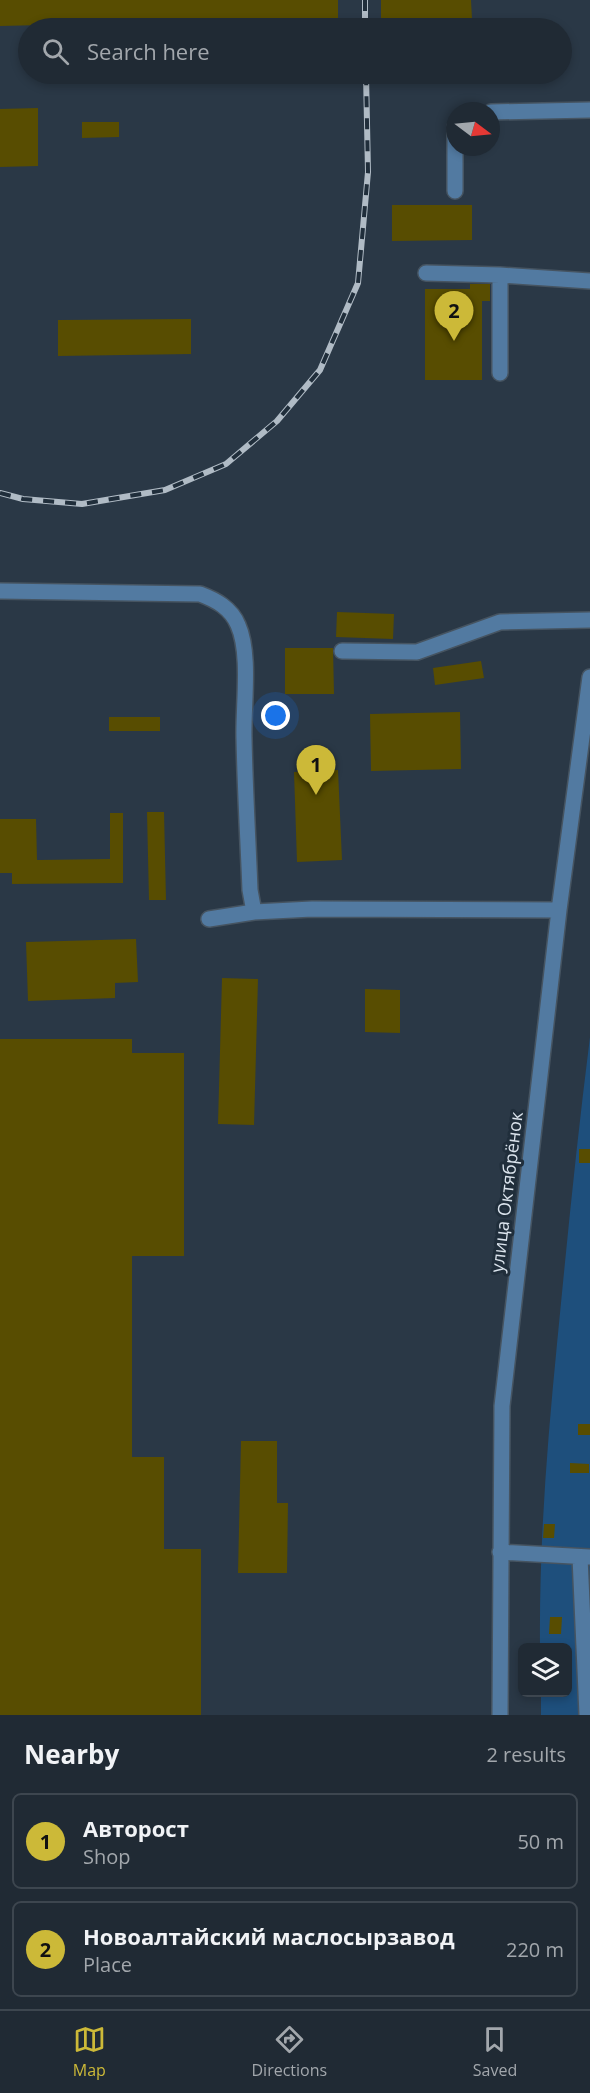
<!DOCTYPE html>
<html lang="en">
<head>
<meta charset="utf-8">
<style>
	:root { --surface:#202a34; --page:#2d3640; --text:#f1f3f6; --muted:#a2a7ac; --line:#3d464f; --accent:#ccb938 }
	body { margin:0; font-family:"Open Sans",sans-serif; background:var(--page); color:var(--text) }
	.controls { position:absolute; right:18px; bottom:18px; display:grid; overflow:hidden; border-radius:9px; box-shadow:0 3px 9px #0003 }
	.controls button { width:54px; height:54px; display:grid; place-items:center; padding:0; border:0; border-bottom:2px solid var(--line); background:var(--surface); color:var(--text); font:30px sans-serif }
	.compass { position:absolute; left:446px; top:102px; width:54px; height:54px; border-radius:50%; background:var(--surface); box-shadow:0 3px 9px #0003; rotate:106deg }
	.you { position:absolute; left:276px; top:716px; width:21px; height:21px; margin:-15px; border:4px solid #fff; border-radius:50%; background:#1a73e8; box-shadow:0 0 0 9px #1a73e833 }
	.badge { display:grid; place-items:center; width:39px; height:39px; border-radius:50%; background:var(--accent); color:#111; font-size:20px; font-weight:700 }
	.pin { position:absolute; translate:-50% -50px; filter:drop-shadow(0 2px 3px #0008) }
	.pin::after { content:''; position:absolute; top:32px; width:21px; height:18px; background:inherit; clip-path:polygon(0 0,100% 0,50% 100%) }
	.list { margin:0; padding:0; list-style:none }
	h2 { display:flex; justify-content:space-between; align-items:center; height:78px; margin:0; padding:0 24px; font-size:26px }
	h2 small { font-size:20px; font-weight:400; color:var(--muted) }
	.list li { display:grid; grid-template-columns:39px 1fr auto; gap:18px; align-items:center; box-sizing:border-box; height:96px; margin:0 12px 12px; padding:0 12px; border:2px solid var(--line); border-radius:9px }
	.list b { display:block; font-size:22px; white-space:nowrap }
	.list p { margin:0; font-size:20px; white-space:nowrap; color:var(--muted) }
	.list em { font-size:20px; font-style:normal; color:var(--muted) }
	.icon { flex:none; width:33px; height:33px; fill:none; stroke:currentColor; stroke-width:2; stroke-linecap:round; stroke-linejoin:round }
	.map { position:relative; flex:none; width:590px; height:1715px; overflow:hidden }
	.search { position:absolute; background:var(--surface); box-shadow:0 3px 9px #0003; left:18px; right:18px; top:18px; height:66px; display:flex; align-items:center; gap:15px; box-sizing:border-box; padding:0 21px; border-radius:33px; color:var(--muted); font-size:22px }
	.sheet { height:294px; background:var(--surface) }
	nav { display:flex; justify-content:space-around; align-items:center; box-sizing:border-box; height:84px; border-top:2px solid var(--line); background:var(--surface); font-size:16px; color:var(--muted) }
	nav a { display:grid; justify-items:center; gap:3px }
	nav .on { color:var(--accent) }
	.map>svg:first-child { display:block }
	.green { fill:#1e4f7c }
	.building { fill:#584d01 }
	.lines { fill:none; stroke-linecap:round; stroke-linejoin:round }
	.minor-casing { stroke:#465461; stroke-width:18 }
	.minor { stroke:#527aa1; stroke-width:15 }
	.rail-casing { stroke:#b0bbc5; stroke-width:6 }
	.rail { stroke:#202e3b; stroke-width:4; stroke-dasharray:11; stroke-linecap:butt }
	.labels { text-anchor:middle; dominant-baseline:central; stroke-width:6; stroke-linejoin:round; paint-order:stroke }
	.street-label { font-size:18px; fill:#dbe4ed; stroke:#202e3b }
</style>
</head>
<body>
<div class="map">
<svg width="590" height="1715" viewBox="0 0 590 1715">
	<rect width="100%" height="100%" fill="#2a3846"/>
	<path class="green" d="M590,1037V1715H541V1693L568,1692V1648H540C539,1546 547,1445 557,1344C567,1241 577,1139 590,1037Z"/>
	<path class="building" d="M0,0H338V18L0,26Z
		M381,0H471L472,19L381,22Z
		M38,108V166L0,167V109Z
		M82,122H119V137L82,138Z
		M392,205H472V240L392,241Z
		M470,284H490V301H482V380H425V289H470Z
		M191,319V354L58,356V320Z
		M337,612L394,614L393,639L336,637Z
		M285,648H333L334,694H285Z
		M481,661L484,678L435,685L433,668Z
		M460,712L461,769L371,771L370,714Z
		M109,717H160V731H109Z
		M338,770L342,860L297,862L294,772Z
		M147,812H164L166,900H149Z
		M110,813H123V883L12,884V873H0V819H36L37,860L110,859Z
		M136,939L138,982L115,983V998L28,1001L26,942Z
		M222,978L258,979L254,1125L218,1124Z
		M365,989L400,990V1033L365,1032Z
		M0,1039H132V1053H184V1256H132V1457H164V1549H201V1715H0Z
		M579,1149H590V1163H579Z
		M578,1424H590V1435H578Z
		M241,1441H277V1503H288L287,1573H238Z
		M570,1463L589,1464V1473H570Z
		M544,1524H555L554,1538H543Z
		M550,1617H562L561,1634H549Z"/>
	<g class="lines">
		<defs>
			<path id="minor" d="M491,112L590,110
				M455,191V127
				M426,273L500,275
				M500,373V275L590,281
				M0,591L200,594C216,600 231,608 238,625C251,654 243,706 244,738C245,789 248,839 250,890L254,912L312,909L559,910
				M342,651L417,652L500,622L590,620
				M209,919L254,912
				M500,1552L590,1557
				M580,1557L587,1715
				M500,1715L502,1406L559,910L590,677"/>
		</defs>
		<use href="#minor" class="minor-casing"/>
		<use href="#minor" class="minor"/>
		<defs>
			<path id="rail" d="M365,0V28
				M0,493L23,499L82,504L165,490L226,464L277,421L320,370L358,283L368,172L366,74"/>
		</defs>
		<use href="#rail" class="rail-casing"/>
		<use href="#rail" class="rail"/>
	</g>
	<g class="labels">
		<g class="street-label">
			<text transform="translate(506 1192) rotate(-83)">улица Октябрёнок</text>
		</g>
	</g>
</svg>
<div class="controls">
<button><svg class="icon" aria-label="layers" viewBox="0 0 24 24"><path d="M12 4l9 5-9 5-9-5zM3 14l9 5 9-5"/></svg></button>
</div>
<svg class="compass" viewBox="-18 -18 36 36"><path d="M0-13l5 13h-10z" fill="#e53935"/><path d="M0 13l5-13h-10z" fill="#a2a7ac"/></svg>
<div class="you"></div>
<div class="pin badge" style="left:316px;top:795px">1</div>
<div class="pin badge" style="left:454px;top:341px">2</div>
<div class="search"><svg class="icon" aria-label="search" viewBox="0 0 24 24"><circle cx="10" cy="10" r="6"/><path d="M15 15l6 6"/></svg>Search here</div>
</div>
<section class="sheet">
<h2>Nearby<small>2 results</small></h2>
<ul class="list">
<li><span class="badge">1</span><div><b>Авторост</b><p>Shop</p></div><em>50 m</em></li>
<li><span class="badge">2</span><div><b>Новоалтайский маслосырзавод</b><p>Place</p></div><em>220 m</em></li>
</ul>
</section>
<nav>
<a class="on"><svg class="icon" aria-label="map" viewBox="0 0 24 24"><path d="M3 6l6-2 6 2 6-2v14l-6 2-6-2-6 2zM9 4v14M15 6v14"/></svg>Map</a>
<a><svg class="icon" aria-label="directions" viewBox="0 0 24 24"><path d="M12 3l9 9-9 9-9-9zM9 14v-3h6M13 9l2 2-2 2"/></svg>Directions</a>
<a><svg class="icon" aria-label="saved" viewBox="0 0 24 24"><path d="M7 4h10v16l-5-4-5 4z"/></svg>Saved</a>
</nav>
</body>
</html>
